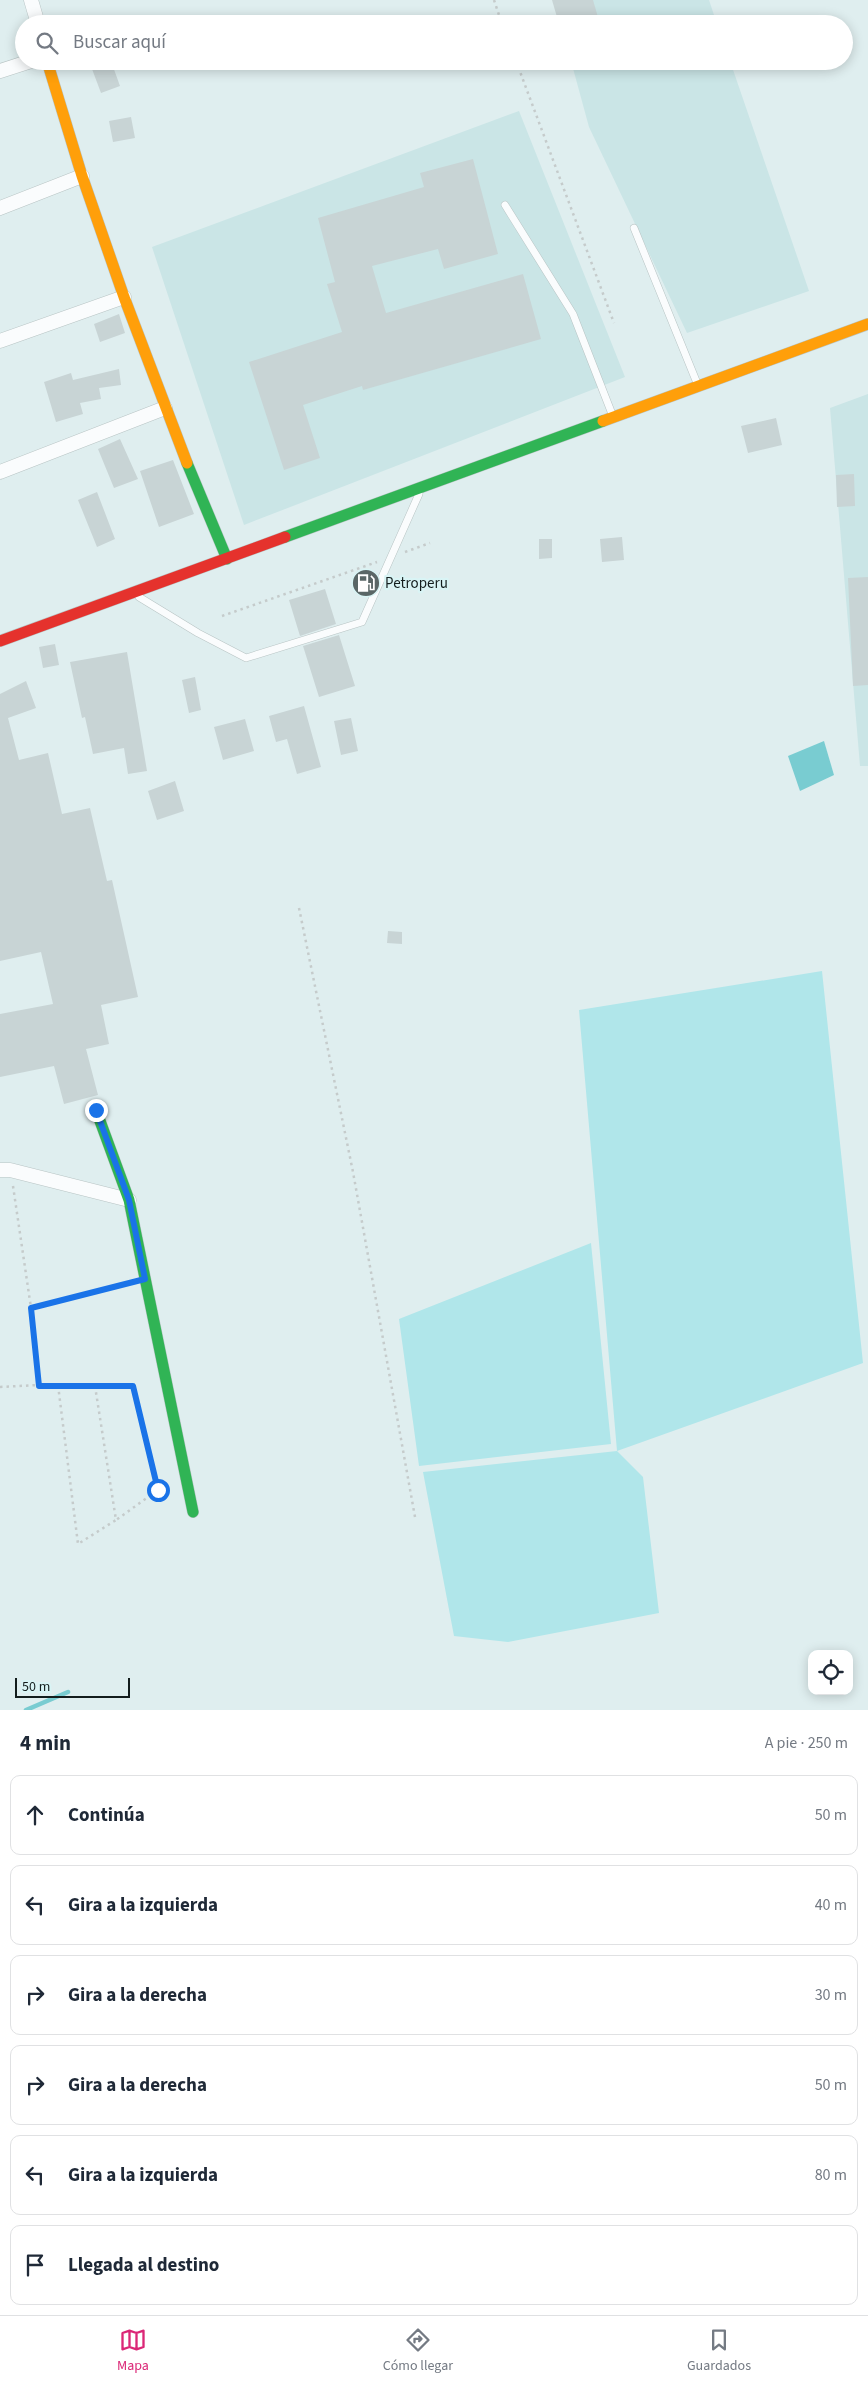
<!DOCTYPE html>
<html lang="es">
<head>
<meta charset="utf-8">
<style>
	:root { --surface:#fff; --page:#f2f2f3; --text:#1f2937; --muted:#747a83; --line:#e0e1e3; --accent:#db2777 }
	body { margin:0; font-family:"Source Sans 3",sans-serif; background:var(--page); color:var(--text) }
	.controls { position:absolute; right:15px; bottom:15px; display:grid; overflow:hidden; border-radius:10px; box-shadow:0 2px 12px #0003 }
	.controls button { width:45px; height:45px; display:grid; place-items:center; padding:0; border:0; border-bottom:1px solid var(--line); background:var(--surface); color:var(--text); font:25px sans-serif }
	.scale { position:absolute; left:15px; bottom:12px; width:115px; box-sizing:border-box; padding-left:5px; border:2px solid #131d1d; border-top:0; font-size:14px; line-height:18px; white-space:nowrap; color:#131d1d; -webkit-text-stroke:4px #d9f4f5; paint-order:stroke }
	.stop { position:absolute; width:15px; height:15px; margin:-11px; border:4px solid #1a73e8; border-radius:50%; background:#fff }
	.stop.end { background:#1a73e8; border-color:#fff; box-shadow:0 1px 5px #0008 }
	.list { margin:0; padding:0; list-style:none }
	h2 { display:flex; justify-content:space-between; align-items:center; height:65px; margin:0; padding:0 20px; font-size:21px }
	h2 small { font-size:16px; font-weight:400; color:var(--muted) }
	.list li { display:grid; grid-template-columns:32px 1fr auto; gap:15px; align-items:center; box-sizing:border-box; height:80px; margin:0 10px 10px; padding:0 10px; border:1px solid var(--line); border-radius:10px }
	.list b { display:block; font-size:19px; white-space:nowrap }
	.list em { font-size:16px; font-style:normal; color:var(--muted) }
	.icon { flex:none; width:28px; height:28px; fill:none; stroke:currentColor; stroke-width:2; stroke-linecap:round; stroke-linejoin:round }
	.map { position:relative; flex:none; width:868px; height:1710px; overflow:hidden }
	.search { position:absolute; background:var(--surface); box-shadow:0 2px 12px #0003; left:15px; right:15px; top:15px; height:55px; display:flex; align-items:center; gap:12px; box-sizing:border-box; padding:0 18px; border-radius:28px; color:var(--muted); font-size:19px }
	.sheet { height:605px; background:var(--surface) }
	nav { display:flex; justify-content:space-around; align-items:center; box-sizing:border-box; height:70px; border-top:1px solid var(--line); background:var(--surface); font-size:14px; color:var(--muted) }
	nav a { display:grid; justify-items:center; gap:2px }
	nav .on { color:var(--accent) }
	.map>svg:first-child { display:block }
	.built { fill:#cae5e6 }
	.green { fill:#b0e6ea }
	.water { fill:#79ccd1 }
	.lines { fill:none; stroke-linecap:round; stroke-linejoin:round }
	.stream { stroke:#79ccd1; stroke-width:4.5 }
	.building { fill:#c8d4d5 }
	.lane-casing { stroke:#b8c4c4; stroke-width:8 }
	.street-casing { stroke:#b8c4c4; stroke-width:15 }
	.fast-casing { stroke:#b8c4c4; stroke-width:12 }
	.slow-casing { stroke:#b8c4c4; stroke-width:12 }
	.jam-casing { stroke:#b8c4c4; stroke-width:12 }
	.path { stroke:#c5cbcb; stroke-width:2.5; stroke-dasharray:2.5 4; stroke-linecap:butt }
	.lane { stroke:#fafcfd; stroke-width:7 }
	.street { stroke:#fafcfd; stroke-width:14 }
	.fast { stroke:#30b455; stroke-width:11 }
	.slow { stroke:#ff9f0a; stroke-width:11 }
	.jam { stroke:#e5322d; stroke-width:11 }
	.route { stroke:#1a73e8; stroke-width:6 }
	.labels { text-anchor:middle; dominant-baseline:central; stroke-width:4.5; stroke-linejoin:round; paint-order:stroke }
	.poi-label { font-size:15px; fill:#131d1d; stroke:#d9f4f5; text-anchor:start }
</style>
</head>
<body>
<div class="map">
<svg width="868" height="1710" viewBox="0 0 868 1710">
	<rect width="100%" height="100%" fill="#dfeeef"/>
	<path class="built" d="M554,0H709L717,24H560Z
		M571,61H730L809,291L687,333L589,127Z
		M519,111L625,377L244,525L152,247Z
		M868,394V766H860L830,408Z"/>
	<path class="green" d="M822,971L863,1363L617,1451L643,1477L659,1613L508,1642L454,1636L423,1472L617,1451L579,1010Z
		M591,1243L611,1444L419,1466L399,1319Z"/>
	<path class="water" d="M824,741L834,775L800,791L788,756Z"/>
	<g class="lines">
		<path class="stream" d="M26,1710L68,1692"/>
	</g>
	<path class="building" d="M552,0H593L600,24H559Z
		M89,61H111L120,86L101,93Z
		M131,117L135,138L113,142L109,121Z
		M473,159L498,254L444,269L438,249L372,266L386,313L523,274L541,339L363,390L362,386L303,405L320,458L284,470L249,362L342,332L327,284L335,282L318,218L424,187L420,173Z
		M119,314L125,333L100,342L94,324Z
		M119,369L121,385L99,388L101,399L80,403L83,414L56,422L44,382L71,373L73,380Z
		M776,418L782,445L748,453L741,426Z
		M120,439L138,479L114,488L98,449Z
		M173,460L194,514L159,527L140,471Z
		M854,474L855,506L837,507L836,475Z
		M97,492L115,539L97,547L78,500Z
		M622,537L624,560L602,562L600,539Z
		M539,539H552V558L539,559Z
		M868,577V685L853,686L848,578Z
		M325,589L336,624L300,636L289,600Z
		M339,635L355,686L319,697L303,646Z
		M55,644L59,665L43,668L39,647Z
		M127,652L147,771L128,774L124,748L93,754L85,717L82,718L70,662Z
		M195,677L201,710L189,713L182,680Z
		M26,681L36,708L8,718L19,760L48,753L62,814L90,808L107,881L112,880L138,997L101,1005L109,1044L86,1049L98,1095L64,1104L54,1066L0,1077V1014L53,1004L41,952L0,961V694Z
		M304,706L321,767L297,774L287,739L276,742L269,716Z
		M351,718L358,751L341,755L334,721Z
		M245,719L254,751L223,760L214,727Z
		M175,781L184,811L157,820L148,791Z
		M388,931L402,932V944L387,943Z"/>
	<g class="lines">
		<defs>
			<path id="lane" d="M505,205L573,314L612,414
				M634,228L697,383
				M139,597L198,633L246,658L362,622L419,494"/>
			<path id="street" d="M31,0L38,24
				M0,71L31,61
				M0,208L82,176
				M0,341L124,297
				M0,472L165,408
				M0,1170H10L129,1200"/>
			<path id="fast" d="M187,463L227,559
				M285,537L603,421
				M96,1110L129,1200L193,1512"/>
			<path id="slow" d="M47,61L82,176L124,297L187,463
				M603,421L868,324"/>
			<path id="jam" d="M0,641L285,537"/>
		</defs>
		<use href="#lane" class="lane-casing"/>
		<use href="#street" class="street-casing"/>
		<use href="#fast" class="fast-casing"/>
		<use href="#slow" class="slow-casing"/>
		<use href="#jam" class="jam-casing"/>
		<path class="path" d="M494,0L502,24
			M516,61L614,323
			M405,552L430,543
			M222,616L377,562
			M299,908L353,1172L415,1517
			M13,1186L31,1308L129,1283
			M39,1385H58L78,1544L116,1520L95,1386H133L158,1490L116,1520
			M58,1385L95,1386
			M0,1387L39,1385L31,1308"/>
		<use href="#lane" class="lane"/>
		<use href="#street" class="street"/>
		<use href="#fast" class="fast"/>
		<use href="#slow" class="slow"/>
		<use href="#jam" class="jam"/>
	</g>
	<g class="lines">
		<path class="route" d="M96,1110L129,1200L145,1279L31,1308L39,1386H133L158,1490"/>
	</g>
	<defs>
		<symbol id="fuel-disc" viewBox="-11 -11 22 22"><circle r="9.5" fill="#5a6666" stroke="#d9f4f5"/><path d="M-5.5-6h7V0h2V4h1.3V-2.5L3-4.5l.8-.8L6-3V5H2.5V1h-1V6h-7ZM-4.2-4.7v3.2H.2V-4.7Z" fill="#fff"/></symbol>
	</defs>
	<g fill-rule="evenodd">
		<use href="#fuel-disc" x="350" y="567" width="32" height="32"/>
	</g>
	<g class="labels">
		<g class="poi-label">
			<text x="385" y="583">Petroperu</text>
		</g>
	</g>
</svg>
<div class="controls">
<button><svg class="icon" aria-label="locate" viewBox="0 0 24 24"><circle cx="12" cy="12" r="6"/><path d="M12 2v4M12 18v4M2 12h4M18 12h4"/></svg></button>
</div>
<div class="scale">50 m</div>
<div class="stop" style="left:158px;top:1490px"></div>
<div class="stop end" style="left:96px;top:1110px"></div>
<div class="search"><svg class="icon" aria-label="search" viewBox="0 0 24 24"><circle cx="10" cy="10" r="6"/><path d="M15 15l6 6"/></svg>Buscar aquí</div>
</div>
<section class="sheet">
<h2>4 min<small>A pie · 250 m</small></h2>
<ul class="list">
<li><svg class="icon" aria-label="ahead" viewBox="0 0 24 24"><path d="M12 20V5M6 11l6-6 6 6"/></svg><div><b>Continúa</b></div><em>50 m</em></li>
<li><svg class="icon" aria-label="left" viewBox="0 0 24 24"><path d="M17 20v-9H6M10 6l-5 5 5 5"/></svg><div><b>Gira a la izquierda</b></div><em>40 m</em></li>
<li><svg class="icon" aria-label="right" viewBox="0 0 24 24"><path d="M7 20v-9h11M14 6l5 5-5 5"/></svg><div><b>Gira a la derecha</b></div><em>30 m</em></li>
<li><svg class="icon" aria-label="right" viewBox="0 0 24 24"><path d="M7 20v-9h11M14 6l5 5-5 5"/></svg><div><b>Gira a la derecha</b></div><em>50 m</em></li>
<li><svg class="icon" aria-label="left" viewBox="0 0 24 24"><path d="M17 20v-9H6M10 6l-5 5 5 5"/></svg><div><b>Gira a la izquierda</b></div><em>80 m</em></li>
<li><svg class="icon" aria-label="arrive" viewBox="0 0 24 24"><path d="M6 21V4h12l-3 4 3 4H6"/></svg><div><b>Llegada al destino</b></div></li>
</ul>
</section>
<nav>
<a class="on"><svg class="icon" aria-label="map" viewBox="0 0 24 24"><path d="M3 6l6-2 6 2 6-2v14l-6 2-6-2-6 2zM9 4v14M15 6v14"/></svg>Mapa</a>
<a><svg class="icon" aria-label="directions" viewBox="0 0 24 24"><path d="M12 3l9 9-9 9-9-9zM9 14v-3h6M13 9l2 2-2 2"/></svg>Cómo llegar</a>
<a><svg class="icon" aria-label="saved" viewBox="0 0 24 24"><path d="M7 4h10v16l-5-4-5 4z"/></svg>Guardados</a>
</nav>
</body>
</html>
